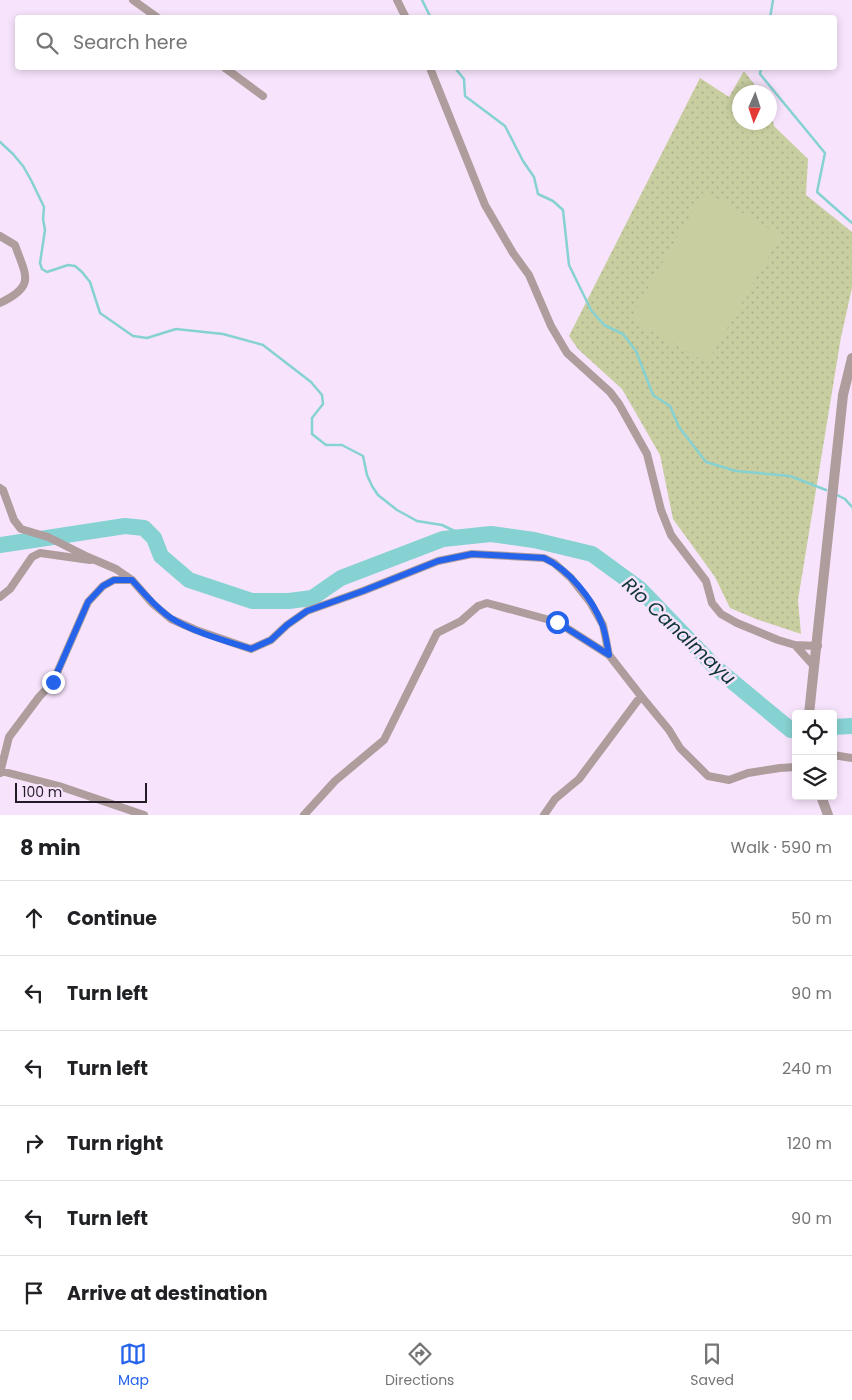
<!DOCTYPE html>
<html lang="en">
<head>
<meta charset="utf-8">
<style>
	:root { --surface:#fff; --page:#f6f6f6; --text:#202124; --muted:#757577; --line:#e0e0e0; --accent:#2563eb }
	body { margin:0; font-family:Poppins,sans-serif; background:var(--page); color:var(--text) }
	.controls { position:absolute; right:15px; bottom:15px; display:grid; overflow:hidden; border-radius:5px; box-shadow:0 2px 8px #0003 }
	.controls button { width:45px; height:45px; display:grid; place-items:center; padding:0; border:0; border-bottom:1px solid var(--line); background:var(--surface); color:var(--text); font:25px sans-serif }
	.compass { position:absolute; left:732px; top:85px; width:45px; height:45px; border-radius:50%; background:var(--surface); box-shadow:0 2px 8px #0003; rotate:183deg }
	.scale { position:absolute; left:15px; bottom:12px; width:132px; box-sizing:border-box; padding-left:5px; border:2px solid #231b25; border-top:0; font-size:14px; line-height:18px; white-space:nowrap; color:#231b25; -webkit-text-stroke:4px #f7e4fc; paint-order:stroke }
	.stop { position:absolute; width:15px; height:15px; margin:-11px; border:4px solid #2563eb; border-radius:50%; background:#fff }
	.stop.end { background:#2563eb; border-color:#fff; box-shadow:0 1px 5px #0008 }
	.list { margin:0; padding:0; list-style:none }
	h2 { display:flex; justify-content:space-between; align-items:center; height:65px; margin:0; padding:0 20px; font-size:21px }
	h2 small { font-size:16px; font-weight:400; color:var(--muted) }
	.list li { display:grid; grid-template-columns:32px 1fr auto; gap:15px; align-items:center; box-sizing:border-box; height:75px; padding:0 20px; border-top:1px solid var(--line) }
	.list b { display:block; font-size:19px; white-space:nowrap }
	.list em { font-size:16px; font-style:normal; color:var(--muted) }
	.icon { flex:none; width:28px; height:28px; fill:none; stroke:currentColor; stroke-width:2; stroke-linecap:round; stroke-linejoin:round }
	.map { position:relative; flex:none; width:852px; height:815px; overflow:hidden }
	.search { position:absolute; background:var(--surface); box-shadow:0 2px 8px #0003; left:15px; right:15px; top:15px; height:55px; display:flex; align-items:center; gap:12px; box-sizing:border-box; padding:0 18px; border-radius:5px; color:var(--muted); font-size:19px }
	.sheet { height:515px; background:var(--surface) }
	nav { display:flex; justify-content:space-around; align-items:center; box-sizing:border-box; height:70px; border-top:1px solid var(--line); background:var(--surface); font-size:14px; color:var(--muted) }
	nav a { display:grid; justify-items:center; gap:2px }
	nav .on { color:var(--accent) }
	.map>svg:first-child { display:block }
	.grass { fill:url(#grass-dots) }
	.pitch { fill:#c8cea0 }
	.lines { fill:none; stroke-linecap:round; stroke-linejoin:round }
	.stream { stroke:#86d1d2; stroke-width:2.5 }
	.river { stroke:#86d1d2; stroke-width:16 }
	.minor { stroke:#af9d9d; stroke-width:8 }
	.tertiary { stroke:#af9d9d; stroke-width:10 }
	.route { stroke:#2563eb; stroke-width:6 }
	.labels { text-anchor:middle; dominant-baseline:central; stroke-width:5; stroke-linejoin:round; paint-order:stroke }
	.water-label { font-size:19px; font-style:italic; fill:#103536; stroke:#f7e4fc }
</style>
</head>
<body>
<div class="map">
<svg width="852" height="815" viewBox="0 0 852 815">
	<defs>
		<pattern id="grass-dots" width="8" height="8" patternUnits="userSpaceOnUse" patternTransform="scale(1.25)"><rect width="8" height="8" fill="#c8cea0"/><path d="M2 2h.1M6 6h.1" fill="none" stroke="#acb08a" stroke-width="1.8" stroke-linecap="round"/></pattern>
	</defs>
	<rect width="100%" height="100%" fill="#f7e4fc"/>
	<path class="grass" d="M744,71L760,92H740V122H770V108L774,126L808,159L806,195L852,232V288L841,337L798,600L801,634L756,619L730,608L715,577L673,519L660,455L622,389L578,349L569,336L700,78L729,97Z"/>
	<path class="pitch" d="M704,191L781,235L707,363L630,319Z"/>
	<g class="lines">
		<path class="stream" d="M422,0L431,18
			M770,18L773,0
			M455,68L464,79L465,96L505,126L523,161L534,177L538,194L553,201L563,210L569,265L591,310L604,325L623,334L636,351L653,395L670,406L679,427L706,462L736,471L790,476L826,490
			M761,68L760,74L825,153L817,192L852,223
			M0,142L13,154L23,166L31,180L44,207L43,219L45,230L40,263L42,269L47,272L68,265L75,266L82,272L90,282L100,313L133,336L147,338L176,329L223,334L263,345L311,382L322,395L323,404L312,418V434L326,445H342L363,456L367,475L372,486L378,495L397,510L417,521L442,525L465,536
			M835,494L845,499L852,507"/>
		<path class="river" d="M0,545L125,526L144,528L154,538L161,556L189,580L252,601H289L312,598L341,578L443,539L491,534L534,540L592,554L640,589L716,668L791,730H796
			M833,727L852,726"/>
		<path class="minor" d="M133,0L158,18
			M397,0L406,18
			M225,68L263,96
			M430,68L485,205L513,253L529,275L551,326L567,353L610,392L619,404L647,454L661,510L671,535L706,581L712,603L721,614L737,623L778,640L795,645L814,666
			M0,236L15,245C26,276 36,286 0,303
			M0,488L3,490L14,520L21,529L48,537L88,557L116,569L132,580L153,604L171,619L196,630L251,649L271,640L287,625L307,611L363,591L438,561L472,554L544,558L554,563L571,578L590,602L603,625L609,655
			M0,597L10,589L32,557L40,553L90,560
			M795,645L818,646
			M833,755L852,758
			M1,771L59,786L144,815
			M0,773L9,737L39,697L53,682L88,602L103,586L114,580H132
			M304,815L335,781L384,740L437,633L461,621L478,606L487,603L557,622L609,655L641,696L669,730L680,748L708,776L729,780L748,773L780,768L796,767
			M544,815L555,799L579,779L641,696"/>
		<path class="tertiary" d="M809,714L843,395L852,358
			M821,796L828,815"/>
	</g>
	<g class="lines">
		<path class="route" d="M53,682L88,602L103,586L114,580H132C144,593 156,608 171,618C190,631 229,642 251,649L271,640L287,625L307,611L363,591L438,561L472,554L544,558C569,570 592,598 602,624C606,634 607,645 609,655L557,622"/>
	</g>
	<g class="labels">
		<g class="water-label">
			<text transform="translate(679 631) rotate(43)">Rio Canalmayu</text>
		</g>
	</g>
</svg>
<div class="controls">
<button><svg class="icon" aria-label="locate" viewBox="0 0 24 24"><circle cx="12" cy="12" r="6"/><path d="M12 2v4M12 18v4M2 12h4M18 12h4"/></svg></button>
<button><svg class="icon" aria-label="layers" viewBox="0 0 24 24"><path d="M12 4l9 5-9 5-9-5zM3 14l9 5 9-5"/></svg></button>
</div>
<svg class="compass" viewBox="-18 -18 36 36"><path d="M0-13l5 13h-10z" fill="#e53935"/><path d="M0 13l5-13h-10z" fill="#757577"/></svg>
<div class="scale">100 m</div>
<div class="stop" style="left:557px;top:622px"></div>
<div class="stop end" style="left:53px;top:682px"></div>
<div class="search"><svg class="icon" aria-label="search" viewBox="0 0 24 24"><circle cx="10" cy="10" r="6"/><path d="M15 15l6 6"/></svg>Search here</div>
</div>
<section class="sheet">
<h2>8 min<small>Walk · 590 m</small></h2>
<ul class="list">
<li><svg class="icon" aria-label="ahead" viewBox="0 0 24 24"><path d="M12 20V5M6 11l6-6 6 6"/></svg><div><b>Continue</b></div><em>50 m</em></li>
<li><svg class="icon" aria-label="left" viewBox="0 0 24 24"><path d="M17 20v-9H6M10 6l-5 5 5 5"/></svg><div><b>Turn left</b></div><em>90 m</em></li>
<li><svg class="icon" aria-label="left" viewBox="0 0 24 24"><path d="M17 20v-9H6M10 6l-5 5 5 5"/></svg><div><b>Turn left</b></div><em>240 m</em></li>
<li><svg class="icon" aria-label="right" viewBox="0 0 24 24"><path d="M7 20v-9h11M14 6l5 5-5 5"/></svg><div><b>Turn right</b></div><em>120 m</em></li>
<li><svg class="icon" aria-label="left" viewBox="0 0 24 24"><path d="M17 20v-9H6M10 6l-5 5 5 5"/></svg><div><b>Turn left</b></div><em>90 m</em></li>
<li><svg class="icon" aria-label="arrive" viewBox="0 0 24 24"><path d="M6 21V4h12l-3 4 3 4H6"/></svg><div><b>Arrive at destination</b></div></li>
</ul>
</section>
<nav>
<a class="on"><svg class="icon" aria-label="map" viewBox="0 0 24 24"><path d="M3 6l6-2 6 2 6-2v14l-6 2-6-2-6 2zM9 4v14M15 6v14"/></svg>Map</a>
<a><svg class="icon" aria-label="directions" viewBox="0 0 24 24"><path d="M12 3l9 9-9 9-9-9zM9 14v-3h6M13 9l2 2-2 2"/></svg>Directions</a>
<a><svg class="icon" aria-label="saved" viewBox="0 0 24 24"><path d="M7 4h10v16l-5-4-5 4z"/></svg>Saved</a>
</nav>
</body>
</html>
